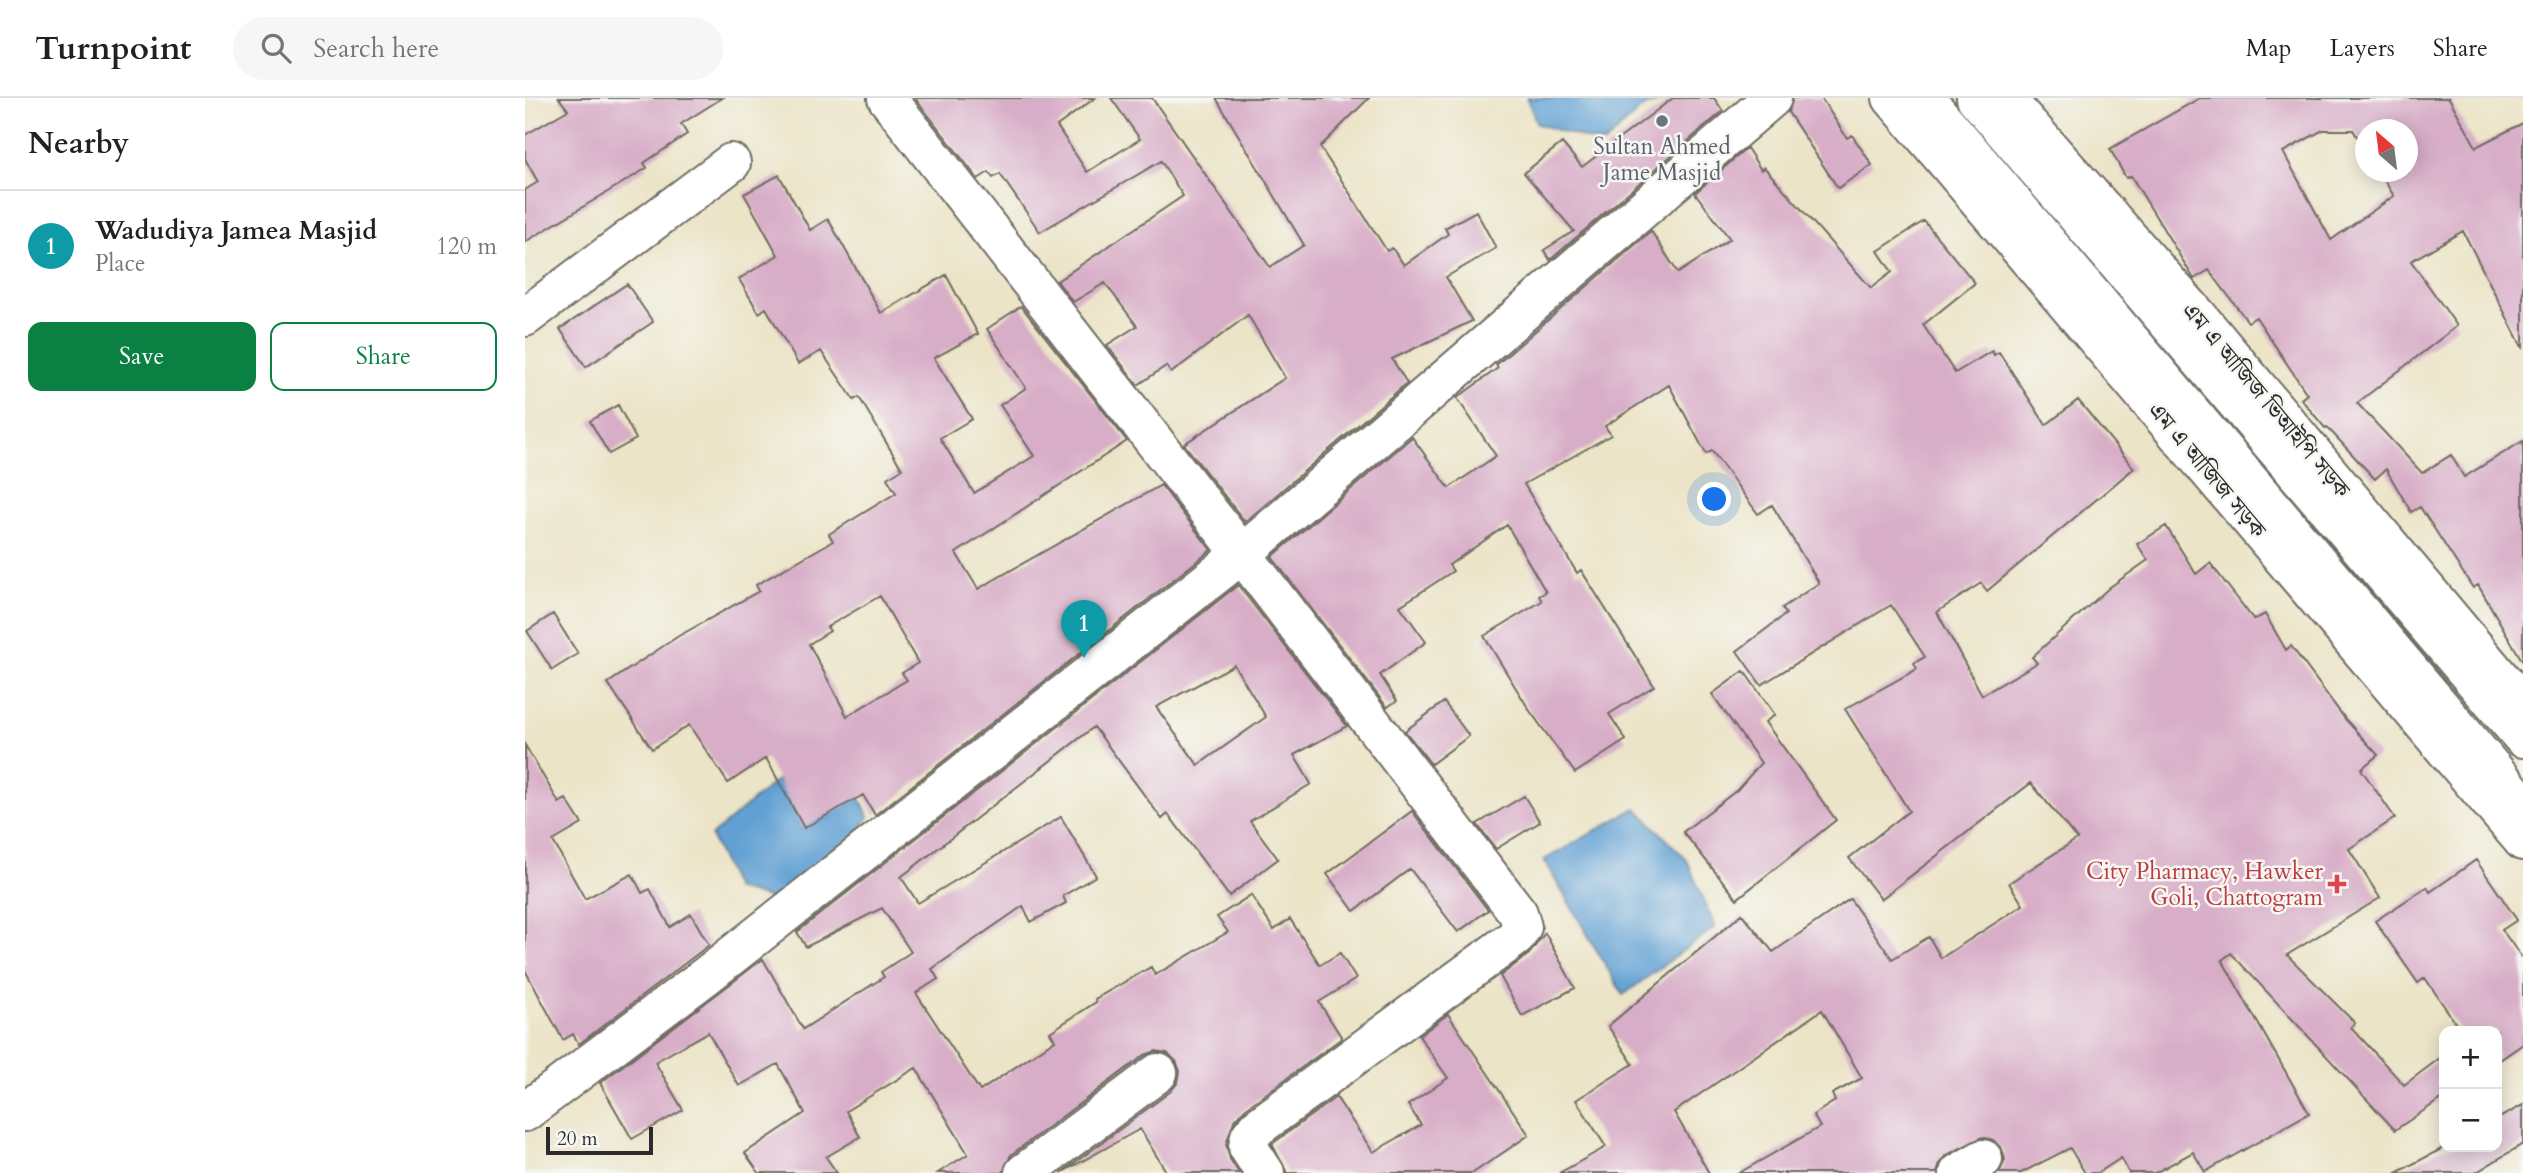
<!DOCTYPE html>
<html lang="en">
<head>
<meta charset="utf-8">
<style>
	:root { --surface:#fff; --page:#f6f6f6; --text:#202124; --muted:#757577; --line:#e0e0e0; --accent:#0b8043 }
	body { margin:0; font-family:Cardo,"Noto Serif Bengali",serif; background:var(--page); color:var(--text) }
	.controls { position:absolute; right:21px; bottom:21px; display:grid; overflow:hidden; border-radius:14px; box-shadow:0 4px 18px #0003 }
	.controls button { width:63px; height:63px; display:grid; place-items:center; padding:0; border:0; border-bottom:2px solid var(--line); background:var(--surface); color:var(--text); font:35px sans-serif }
	.compass { position:absolute; left:1830px; top:21px; width:63px; height:63px; border-radius:50%; background:var(--surface); box-shadow:0 4px 18px #0003; rotate:332deg }
	.scale { position:absolute; left:21px; bottom:18px; width:107px; box-sizing:border-box; padding-left:7px; border:4px solid #2b2b2b; border-top:0; font-size:19px; line-height:24px; white-space:nowrap; color:#2b2b2b; -webkit-text-stroke:5px #f6f6f2; paint-order:stroke }
	.you { position:absolute; left:1190px; top:402px; width:24px; height:24px; margin:-18px; border:5px solid #fff; border-radius:50%; background:#1a73e8; box-shadow:0 0 0 10px #1a73e833 }
	.badge { display:grid; place-items:center; width:46px; height:46px; border-radius:50%; background:var(--accent); color:#fff; font-size:23px; font-weight:700 }
	.pin { position:absolute; translate:-50% -58px; filter:drop-shadow(0 2px 4px #0008) }
	.pin::after { content:''; position:absolute; top:37px; width:24px; height:21px; background:inherit; clip-path:polygon(0 0,100% 0,50% 100%) }
	.list { margin:0; padding:0; list-style:none }
	h2 { display:flex; justify-content:space-between; align-items:center; height:91px; margin:0; padding:0 28px; font-size:30px }
	h2 small { font-size:23px; font-weight:400; color:var(--muted) }
	.list li { display:grid; grid-template-columns:46px 1fr auto; gap:21px; align-items:center; box-sizing:border-box; height:112px; padding:0 28px; border-top:2px solid var(--line) }
	.list b { display:block; font-size:26px; white-space:nowrap }
	.list p { margin:0; font-size:23px; white-space:nowrap; color:var(--muted) }
	.list em { font-size:23px; font-style:normal; color:var(--muted) }
	.actions { display:flex; gap:14px; padding:21px 28px }
	.actions a { flex:1; padding:16px 0; border:2px solid var(--accent); border-radius:14px; text-align:center; font-size:24px; color:var(--accent) }
	.actions .main { background:var(--accent); color:#fff }
	.icon { flex:none; width:38px; height:38px; fill:none; stroke:currentColor; stroke-width:2; stroke-linecap:round; stroke-linejoin:round }
	.map { position:relative; flex:none; width:1998px; height:1075px; overflow:hidden }
	header { display:flex; align-items:center; gap:42px; box-sizing:border-box; height:98px; padding:0 35px; background:var(--surface); border-bottom:2px solid var(--line) }
	header strong { font-size:33px }
	nav { display:flex; gap:38px; margin-inline-start:auto; font-size:24px }
	.search { width:490px; height:63px; background:var(--page); display:flex; align-items:center; gap:18px; box-sizing:border-box; padding:0 24px; border-radius:38px; color:var(--muted); font-size:26px }
	main { display:flex }
	aside { flex:1; background:var(--surface) }
	.map>svg:first-child { display:block }
	.water { fill:#61a0d3; stroke:#46667f; stroke-width:2 }
	.building { fill:#d8adc7; fill-rule:evenodd }
	.lines { fill:none; stroke-linecap:round; stroke-linejoin:round }
	.minor-casing { stroke:#6f6c62; stroke-width:42 }
	.primary-casing { stroke:#6f6c62; stroke-width:42 }
	.trunk-casing { stroke:#6f6c62; stroke-width:42 }
	.minor { stroke:#fff; stroke-width:38 }
	.primary { stroke:#fff; stroke-width:38 }
	.trunk { stroke:#fff; stroke-width:38 }
	.worship-dot { fill:#6b7280; stroke:#f6f6f2; stroke-width:2.5 }
	.health-dot { fill:#e0444e; stroke:#f6f6f2; stroke-width:2.5 }
	.labels { text-anchor:middle; dominant-baseline:central; stroke-width:5; stroke-linejoin:round; paint-order:stroke }
	.worship-label { font-size:23px; fill:#5b616d; stroke:#f6f6f2 }
	.street-label { font-size:23px; fill:#2b2b2b; stroke:#f6f6f2 }
	.health-label { font-size:23px; fill:#be3a42; stroke:#f6f6f2; text-anchor:end }
</style>
</head>
<body>
<header>
<strong>Turnpoint</strong>
<div class="search"><svg class="icon" aria-label="search" viewBox="0 0 24 24"><circle cx="10" cy="10" r="6"/><path d="M15 15l6 6"/></svg>Search here</div>
<nav><a>Map</a><a>Layers</a><a>Share</a></nav>
</header>
<main>
<aside>
<h2>Nearby<small></small></h2>
<ul class="list">
<li><span class="badge" style="background:#0f9aa8">1</span><div><b>Wadudiya Jamea Masjid</b><p>Place</p></div><em>120 m</em></li>
</ul>
<div class="actions"><a class="main">Save</a><a>Share</a></div>
</aside>
<div class="map">
<svg width="1998" height="1075" viewBox="0 0 1998 1075">
	<rect width="100%" height="100%" fill="#f6f6f2"/>
	<filter id="ink" filterUnits="userSpaceOnUse"><feTurbulence type="fractalNoise" baseFrequency=".0143" numOctaves="2"/><feDisplacementMap in="SourceGraphic" scale="14" xChannelSelector="R" yChannelSelector="G"/><feConvolveMatrix kernelMatrix="1 2 1 2 8 2 1 2 1" color-interpolation-filters="sRGB"/></filter>
	<filter id="wash" filterUnits="userSpaceOnUse"><feTurbulence type="fractalNoise" baseFrequency=".00686" numOctaves="4" result="noise"/><feDisplacementMap in="SourceGraphic" scale="28" xChannelSelector="R" yChannelSelector="G"/><feGaussianBlur stdDeviation="1.57" result="paint"/><feColorMatrix in="noise" values="0 0 0 0 0 0 0 0 0 0 0 0 0 0 0 0 0 1.4 0 .05"/><feComposite in="paint" operator="in"/></filter>
	<g filter="url(#wash)">
		<rect width="100%" height="100%" fill="#ece4c7"/>
		<path class="water" d="M1002,0H1141L1114,12L1079,46L1012,26Z
			M322,676L344,719L318,755L257,804L210,791L186,738L258,677Z
			M1111,710L1162,762L1190,829L1098,897L1019,762Z"/>
		<g id="blocks">
			<path class="building" d="M34,0H197L156,26L162,36L119,65L122,70L0,144V92L13,84L0,61V37L43,12Z
				M390,0H570L532,28L562,74L615,41L586,0H627L745,169L779,147L691,0H844L795,49L862,153L867,150L879,167L923,136L920,130L951,113L971,150L921,179L947,223L867,261L882,285L720,424L659,346L760,280L723,217L646,275L641,268L613,287L582,247L612,228L580,185L548,204L532,183L658,98L636,63L515,134L475,76L468,80L464,74L453,81Z
				M1148,0H1189L1198,13L1025,162L1019,152L1049,133L999,75L1037,45L1057,69Z
				M1268,0H1296L1322,40L1327,37L1347,67L1313,90L1263,14Z
				M1675,0H1924L1951,49L1998,25V251L1938,133L1886,163L1932,228L1832,305L1897,375L1926,357L1939,379L1998,343V564L1953,487L1948,490L1895,409L1886,414L1861,371L1850,381L1802,329L1800,330L1776,301L1782,296L1731,219L1723,224L1684,172L1669,181L1606,78L1601,80L1585,51ZM1798,32H1828L1840,51V32H1882V74H1854L1869,98L1806,142L1758,54Z
				M1222,50L1236,72L1239,69L1346,190L1367,174L1353,153L1399,123L1450,185L1398,227L1430,275L1467,253L1469,257L1474,254L1521,327L1553,302L1609,370L1462,493L1456,485L1412,514L1457,597L1512,565L1507,559L1585,489L1623,462L1612,446L1641,428L1671,476L1685,465L1729,522L1740,516L1761,552L1766,548L1821,622L1853,657L1836,671L1870,720L1824,751L1855,800L1762,857L1830,925L1826,929L1879,987L1919,957V999L1870,1032L1706,855L1697,862L1784,1015L1680,1074L1668,1054L1630,1075H1604L1596,1060L1573,1075H1560L1545,1050L1496,1075H1474L1480,1062L1477,1051L1468,1042L1457,1039L1422,1057L1415,1065L1412,1075H1214L1295,1029L1288,1017L1310,1003L1307,996L1337,980L1297,912L1149,1014L1184,1075H1034L1081,1049L1051,1002L1108,966L1083,928L1217,816L1248,854L1325,801L1367,861L1404,839L1416,860L1498,807L1484,785L1552,741L1506,685L1356,801L1324,760L1384,713L1320,611L1392,571L1389,565L1400,559L1366,507L1236,587L1212,553L1261,516L1257,510L1294,485L1247,407L1233,416L1187,353L1181,356L1144,287L1080,328L1086,337L999,386L1052,475L1056,472L1129,588L1084,616L1101,642L1050,675L1005,613L959,538L1017,503L1014,498L1021,494L982,427L924,467L928,473L875,508L901,544L855,577L872,603L862,609L747,459L887,339L924,390L971,358L932,300L973,270L971,267L1126,133L1153,175L1205,141L1170,95Z
				M254,77L285,132L303,121L356,215L421,177L453,236L409,260L447,321L415,340L449,395L509,358L475,307L501,290L462,231L496,208L602,343L431,455L453,491L636,387L686,452L350,717L338,697L279,730L241,660L203,685L164,627L127,651L83,585L152,539L234,493L231,487L308,443L304,436L371,395L362,380L377,371L334,299L329,302L296,253L273,266L241,210L234,215L214,181L253,157L219,96ZM355,498L393,565L377,575L382,582L322,618L284,546L305,533L302,529Z
				M102,186L128,224L61,269L35,231Z
				M93,307L111,341L84,356L65,323Z
				M713,487L822,628L769,657L786,686L725,723L753,761L704,798L643,716L637,721L569,629L376,779L393,805L536,719L571,778L538,798L541,805L506,824L498,808L407,871L413,881L391,895L455,993L530,942L525,934L571,904L570,901L626,869L630,877L703,834L692,819L726,797L749,832L765,821L795,867L815,855L831,881L794,904L817,940L720,1011L709,1023L701,1046L705,1061L714,1075H642L615,1031L536,1075L646,993L653,984L655,973L651,963L642,955L631,953L620,957L486,1057L478,1075H413L443,1056L391,970L321,1013L335,1039L301,1059L312,1075H234L220,1055L280,1015L253,966L214,988L183,934L130,964L158,1012L107,1041L75,985L238,861L278,931L359,879L356,874L386,854L357,810L281,849L272,834ZM709,567L741,619L673,667L631,609Z
				M28,516L53,556L27,572L2,533Z
				M1219,573L1250,617L1240,624L1311,722L1212,801L1158,734L1212,692L1236,665L1187,596Z
				M919,604L944,638L906,666L880,633Z
				M0,647L34,705L41,701L57,726L28,743L60,801L107,776L117,795L125,791L145,829L166,816L184,847L54,946L48,936L38,942L0,872Z
				M999,698L1015,724L971,751L952,726Z
				M887,713L963,812L933,834L885,771L829,813L802,776Z
				M1951,762L1992,822L1977,832L1998,861V946L1972,964V933H1936L1900,880L1893,885L1850,823L1902,789L1905,794Z
				M1020,835L1050,890L997,918L975,878L1004,856Z
				M923,916L1004,1037L948,1075H762L747,1046L811,999L848,1054L896,1027L883,1007L923,980L894,938Z
				M1998,1007V1046L1950,1075H1871L1920,1049H1972V1021Z"/>
		</g>
	</g>
	<g filter="url(#ink)">
		<use href="#blocks" fill-opacity="0" stroke="#6f6c62" stroke-width="2"/>
		<g class="lines">
			<defs>
				<path id="minor" d="M362,0L717,456L1247,0
					M0,219L206,65
					M0,1014L182,877L717,456L993,815L997,829L991,839L733,1029L725,1038L723,1049L740,1075
					M499,1075L633,975
					M1434,1075L1458,1061"/>
				<path id="primary" d="M1367,0L1998,743
					M1480,0L1672,217L1998,607"/>
				<path id="trunk" d="M1400,0L1998,706
					M1451,0L1998,640"/>
			</defs>
			<use href="#minor" class="minor-casing"/>
			<use href="#primary" class="primary-casing"/>
			<use href="#trunk" class="trunk-casing"/>
			<use href="#minor" class="minor"/>
			<use href="#primary" class="primary"/>
			<use href="#trunk" class="trunk"/>
		</g>
	</g>
	<circle class="worship-dot" cx="1137" cy="23" r="7"/>
	<path class="health-dot" d="M1808.5 775.5h7v7h7v7h-7v7h-7v-7h-7v-7h7z"/>
	<g class="labels">
		<g class="worship-label">
			<text x="1137" y="48">Sultan Ahmed<tspan x="1137" dy="26">Jame Masjid</tspan></text>
		</g>
		<g class="street-label">
			<text transform="translate(1741 302) rotate(50)">এম এ আজিজ ভিআইপি সড়ক</text>
			<text transform="translate(1682 372) rotate(50)">এম এ আজিজ সড়ক</text>
		</g>
		<g class="health-label">
			<text x="1798" y="773">City Pharmacy, Hawker<tspan x="1798" dy="26">Goli, Chattogram</tspan></text>
		</g>
	</g>
</svg>
<div class="controls">
<button>+</button>
<button>−</button>
</div>
<svg class="compass" viewBox="-18 -18 36 36"><path d="M0-13l5 13h-10z" fill="#e53935"/><path d="M0 13l5-13h-10z" fill="#757577"/></svg>
<div class="scale">20 m</div>
<div class="you"></div>
<div class="pin badge" style="left:559px;top:560px;background:#0f9aa8">1</div>
</div>
</main>
</body>
</html>
